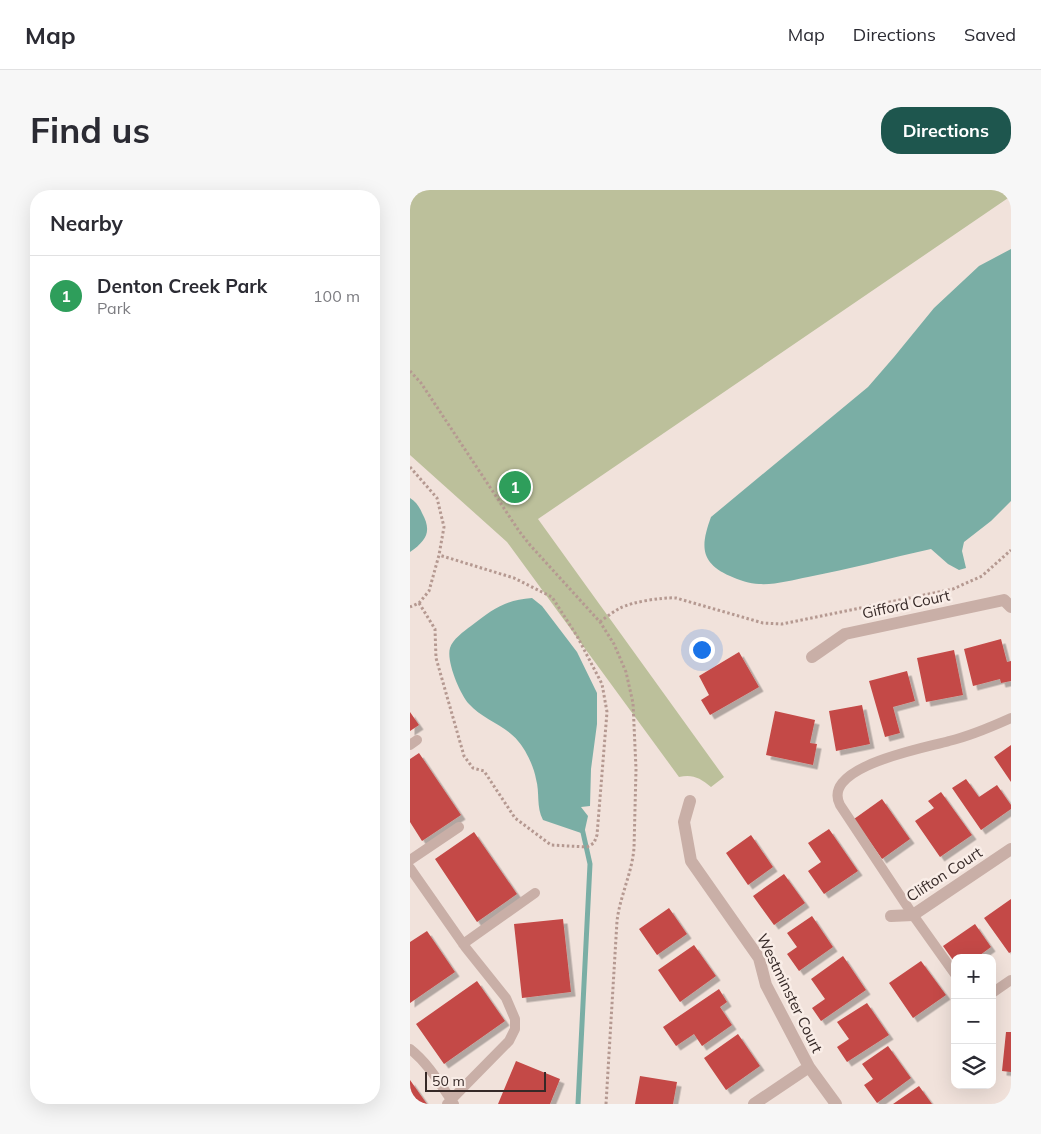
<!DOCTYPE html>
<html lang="en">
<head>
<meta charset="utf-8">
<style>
	:root { --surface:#fff; --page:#f7f7f7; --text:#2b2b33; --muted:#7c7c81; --line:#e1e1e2; --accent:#1e564e }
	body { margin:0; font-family:Mulish,sans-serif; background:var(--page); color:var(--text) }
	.controls { position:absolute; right:15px; bottom:15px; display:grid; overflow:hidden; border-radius:10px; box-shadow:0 5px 20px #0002 }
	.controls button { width:45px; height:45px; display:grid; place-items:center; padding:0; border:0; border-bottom:1px solid var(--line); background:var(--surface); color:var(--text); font:25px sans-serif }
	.scale { position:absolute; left:15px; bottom:12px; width:121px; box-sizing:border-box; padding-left:5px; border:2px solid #362927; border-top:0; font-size:14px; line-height:18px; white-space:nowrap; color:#362927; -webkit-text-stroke:4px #f9ede7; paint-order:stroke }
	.you { position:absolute; left:291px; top:459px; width:18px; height:18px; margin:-12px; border:4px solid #fff; border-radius:50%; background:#1a73e8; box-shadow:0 0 0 8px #1a73e833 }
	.badge { display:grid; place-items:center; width:32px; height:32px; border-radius:50%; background:var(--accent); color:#fff; font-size:16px; font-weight:700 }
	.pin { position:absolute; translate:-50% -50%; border:2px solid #fff; box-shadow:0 1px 5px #0006 }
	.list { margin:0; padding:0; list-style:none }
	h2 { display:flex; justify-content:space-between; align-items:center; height:65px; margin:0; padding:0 20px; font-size:21px }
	h2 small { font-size:16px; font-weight:400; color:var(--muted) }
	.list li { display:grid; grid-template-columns:32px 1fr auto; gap:15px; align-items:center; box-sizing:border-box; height:80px; padding:0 20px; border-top:1px solid var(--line) }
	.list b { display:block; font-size:19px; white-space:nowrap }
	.list p { margin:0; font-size:16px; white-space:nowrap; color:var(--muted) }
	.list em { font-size:16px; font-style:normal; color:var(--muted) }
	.icon { flex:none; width:28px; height:28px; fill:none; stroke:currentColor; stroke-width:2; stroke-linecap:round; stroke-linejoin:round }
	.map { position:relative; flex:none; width:601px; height:914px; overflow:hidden; border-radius:20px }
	header { display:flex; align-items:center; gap:30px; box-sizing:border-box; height:70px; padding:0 25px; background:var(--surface); border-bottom:1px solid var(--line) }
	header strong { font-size:24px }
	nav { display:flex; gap:28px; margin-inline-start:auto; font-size:18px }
	.intro { display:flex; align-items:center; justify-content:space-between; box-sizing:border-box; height:120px; padding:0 30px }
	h1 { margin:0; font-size:35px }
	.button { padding:12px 22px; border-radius:20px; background:var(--accent); color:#fff; font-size:18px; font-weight:700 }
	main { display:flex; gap:30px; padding:0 30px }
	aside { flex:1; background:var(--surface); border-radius:20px; box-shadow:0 5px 20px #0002 }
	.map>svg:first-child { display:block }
	.green { fill:#bcc09b }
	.water { fill:#7aaea5 }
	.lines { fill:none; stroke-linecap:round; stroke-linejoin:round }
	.stream { stroke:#7aaea5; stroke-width:5 }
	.building { fill:#c44946; filter:url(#shadow) }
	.path { stroke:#b59991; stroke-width:3; stroke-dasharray:2.5 2.5; stroke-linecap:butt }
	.lane { stroke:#c9afa7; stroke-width:10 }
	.street { stroke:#c9afa7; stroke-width:12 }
	.labels { text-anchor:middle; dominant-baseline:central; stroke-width:5; stroke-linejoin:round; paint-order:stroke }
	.street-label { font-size:15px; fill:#362927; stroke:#f9ede7 }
</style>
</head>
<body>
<header>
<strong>Map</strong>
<nav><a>Map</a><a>Directions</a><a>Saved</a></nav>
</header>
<div class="intro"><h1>Find us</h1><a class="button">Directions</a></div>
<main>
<aside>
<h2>Nearby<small></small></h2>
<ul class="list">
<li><span class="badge" style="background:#2e9e5b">1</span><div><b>Denton Creek Park</b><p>Park</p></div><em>100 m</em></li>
</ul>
</aside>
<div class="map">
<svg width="601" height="914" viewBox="0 0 601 914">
	<defs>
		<filter id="shadow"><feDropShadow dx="4.5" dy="4.5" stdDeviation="0" flood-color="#0004"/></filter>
	</defs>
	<rect width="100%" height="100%" fill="#f1e2db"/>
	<path class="green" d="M0,0H601V6L128,329L314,587L301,597C290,588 283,584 269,587L97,352L0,265Z"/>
	<path class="water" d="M601,59V311L581,331L554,352L552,361L556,378L549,380L538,374L521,359C480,368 440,379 398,387C383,390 365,395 349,394C340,394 329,390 320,386C289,372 291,355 301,327L458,197L484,167L524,118L569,76Z
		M0,308C6,312 9,316 12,323C22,341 17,350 0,362Z
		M122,408L132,416L167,462L187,503V534L181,579L180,616L171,617L178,626L174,644L133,630C126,617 130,603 126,589C124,577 116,560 108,551C95,535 72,529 59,514C50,504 36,471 40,458C42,450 54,441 61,436C82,420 94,410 122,408Z"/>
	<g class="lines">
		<path class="stream" d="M168,914L180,674L172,638"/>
	</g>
	<path class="building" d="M591,449L597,472L601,471V491L591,493L590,489L563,496L554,459Z
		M544,460L553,505L516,512L507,468Z
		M329,462L349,497L300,525L291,510L299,505L289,486Z
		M497,481L505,511L483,517L490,543L475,547L459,491Z
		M452,515L460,554L426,561L419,521Z
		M365,521L405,530L400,553L407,554L403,575L356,565Z
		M0,522L9,535L0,541Z
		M601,555V592L584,567Z
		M9,563L51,625L12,651L0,632V569Z
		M556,589L569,607L587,595L601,615V619L571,640L542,598Z
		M531,602L562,645L530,667L505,631L524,618L518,611Z
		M472,609L500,649L472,669L444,629Z
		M419,639L448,681L414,704L398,681L411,672L398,653Z
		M64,642L107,704L67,732L25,669Z
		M341,645L363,677L338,695L316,663Z
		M374,684L395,713L364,735L343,706Z
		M601,709V762L599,763L574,728Z
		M259,718L277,744L247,765L229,739Z
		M402,726L423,757L389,781L377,764L387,757L377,743Z
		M153,729L161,802L112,808L104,734Z
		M565,734L581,757L566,768H545V773L533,756Z
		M17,741L45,782L0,813V752Z
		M284,755L306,786L270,812L248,780Z
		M433,766L456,800L411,831L402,818L415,809L401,789Z
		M511,771L536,805L503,828L479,793Z
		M67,791L95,831L34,874L6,834Z
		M309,799L317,812L310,817L322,835L292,856L284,844L266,856L253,837Z
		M457,813L479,845L437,872L427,857L439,849L427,832Z
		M596,842H601V882L592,881Z
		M328,844L350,876L316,900L294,868Z
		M478,856L501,888L467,913L454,895L463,889L452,874Z
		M106,871L150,889L140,914H88Z
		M230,886L267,892L263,914H225Z
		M0,890L17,914H0Z
		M509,896L522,914H483Z"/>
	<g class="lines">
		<path class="path" d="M0,181L11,193L109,341L120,355L190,432L204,454L216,482L223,513L226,579L224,658C222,683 210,706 207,731L196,914
			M0,277L27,308L34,337L29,365L19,401L9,413L0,417
			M9,413L25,439L26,468L54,566L63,578L74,581L105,628L141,655L177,657L184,653L187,645L197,522L192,494L167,446L142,407L104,388L29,365
			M190,432C196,427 203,422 210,418C222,412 252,407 266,408L353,433L372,434L543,399L572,386L601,360"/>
		<path class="lane" d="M0,555L7,550
			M0,670L49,637
			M0,678L56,758L96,808L105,829V839L99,851L37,914
			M53,754L125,703
			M545,784L503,725L430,615C410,576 516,558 539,551C560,546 581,537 601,528
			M582,803L601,790
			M0,859C19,874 30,894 44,914"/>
		<path class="street" d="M402,467L435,444L594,410L601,417
			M280,611L274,632L281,671L349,768L356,795L399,877L426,914
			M481,726L503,725L601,659
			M344,914L399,877"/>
	</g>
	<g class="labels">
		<g class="street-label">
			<text transform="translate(496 414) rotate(-12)">Gifford Court</text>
			<text transform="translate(534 684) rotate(-33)">Clifton Court</text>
			<text transform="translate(380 803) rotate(64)">Westminster Court</text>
		</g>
	</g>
</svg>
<div class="controls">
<button>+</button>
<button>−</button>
<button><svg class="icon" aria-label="layers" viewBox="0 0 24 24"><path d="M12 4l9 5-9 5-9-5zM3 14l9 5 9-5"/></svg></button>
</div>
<div class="scale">50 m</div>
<div class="you"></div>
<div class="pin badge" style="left:105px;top:297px;background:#2e9e5b">1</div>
</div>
</main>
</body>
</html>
